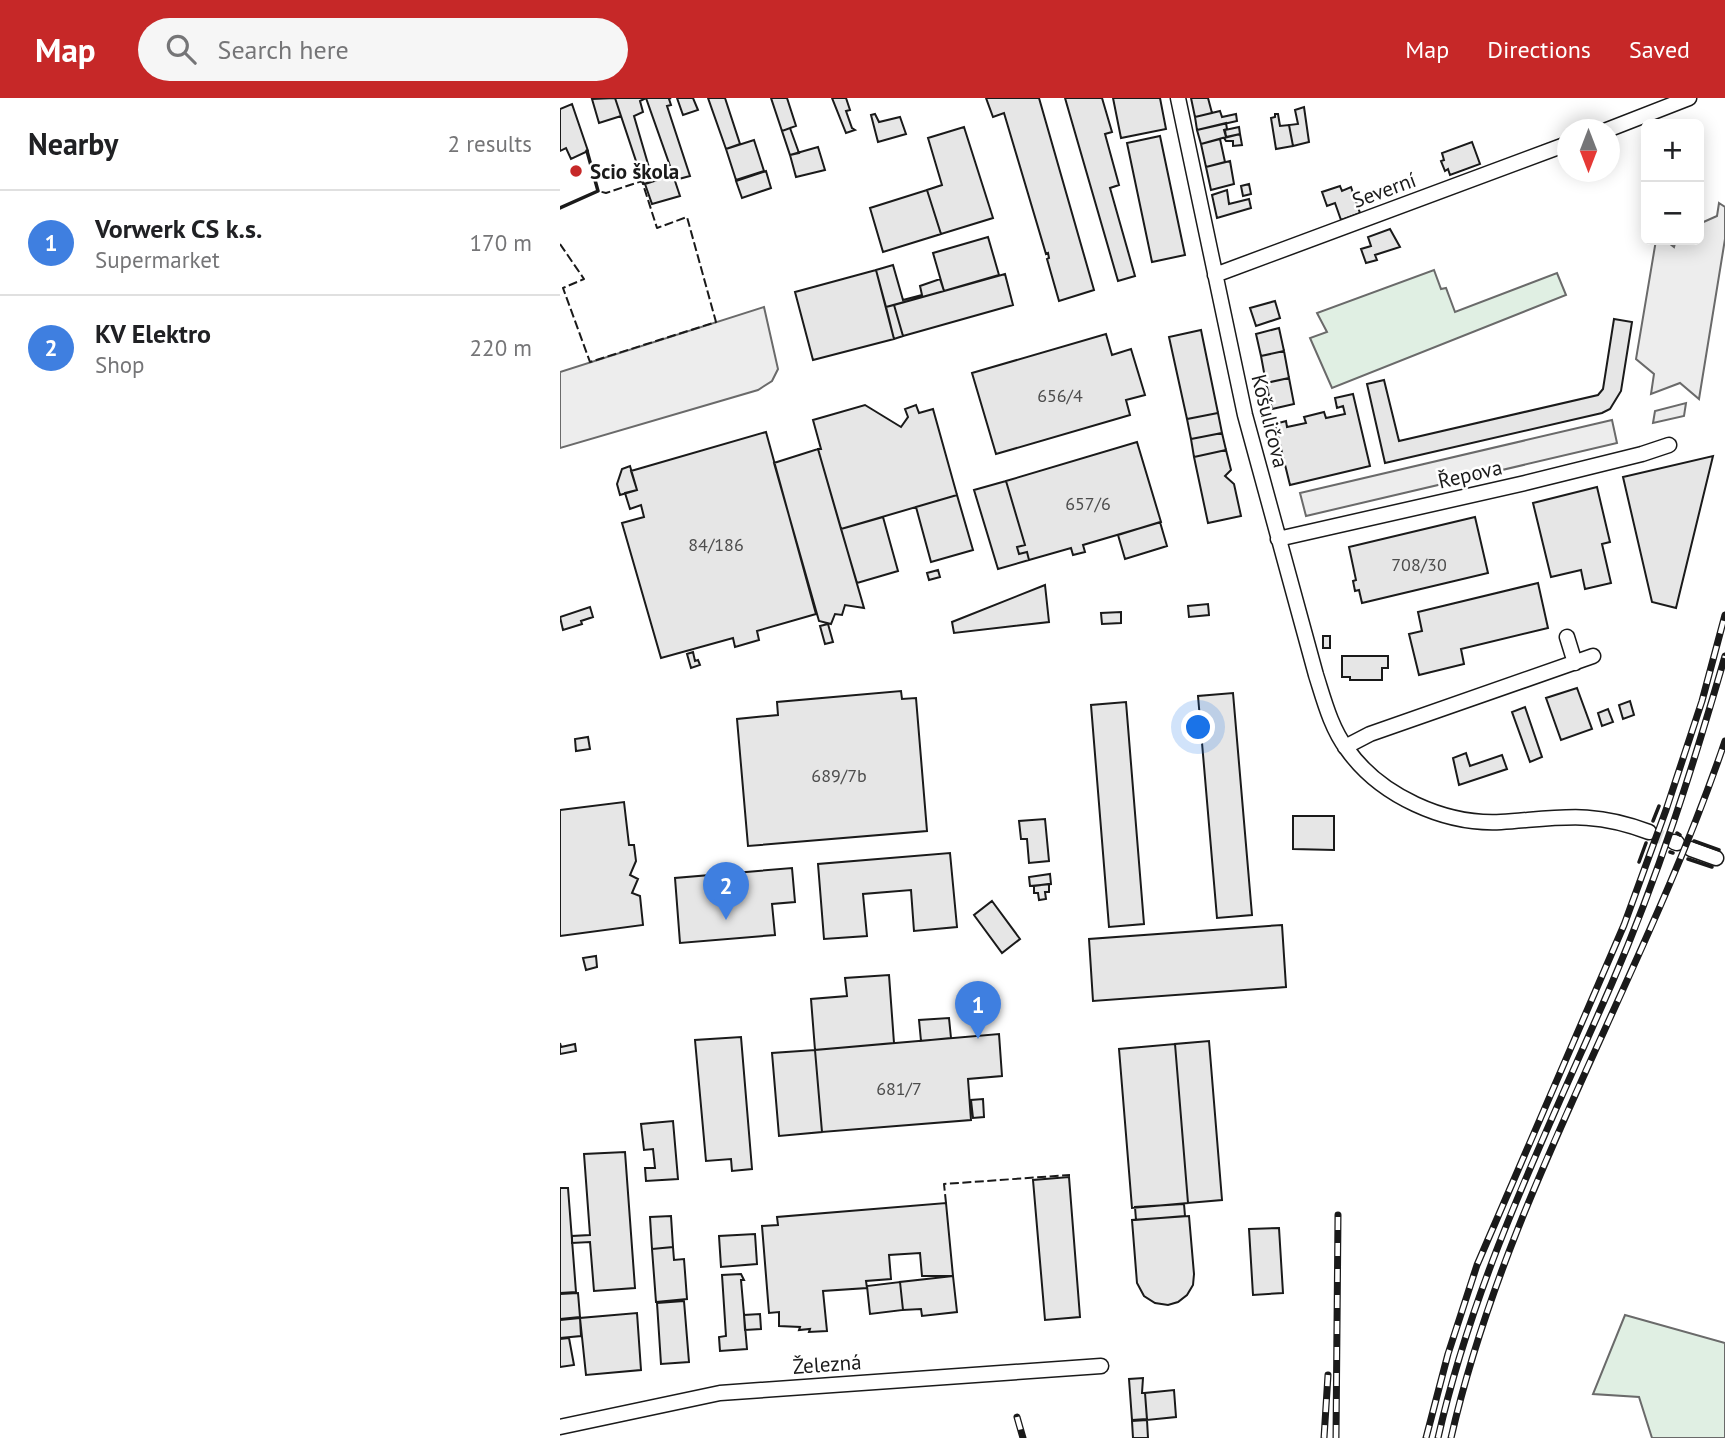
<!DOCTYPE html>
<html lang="en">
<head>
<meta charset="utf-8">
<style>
	:root { --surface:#fff; --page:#f6f6f6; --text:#202124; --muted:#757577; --line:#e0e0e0; --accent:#c62828 }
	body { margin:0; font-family:"PT Sans",sans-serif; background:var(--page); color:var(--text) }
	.controls { position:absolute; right:21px; top:21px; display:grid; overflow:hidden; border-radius:10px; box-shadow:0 4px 18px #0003 }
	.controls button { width:63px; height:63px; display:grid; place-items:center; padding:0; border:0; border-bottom:2px solid var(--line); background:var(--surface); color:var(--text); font:35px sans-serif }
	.compass { position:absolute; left:997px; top:21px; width:63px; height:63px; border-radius:50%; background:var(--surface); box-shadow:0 4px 18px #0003; rotate:180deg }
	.you { position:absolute; left:639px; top:630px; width:24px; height:24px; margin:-18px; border:5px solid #fff; border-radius:50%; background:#1a73e8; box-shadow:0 0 0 10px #1a73e833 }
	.badge { display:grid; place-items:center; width:46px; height:46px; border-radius:50%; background:var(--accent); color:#fff; font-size:23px; font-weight:700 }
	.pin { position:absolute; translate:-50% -58px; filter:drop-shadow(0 2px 4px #0008) }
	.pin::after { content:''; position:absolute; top:37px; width:24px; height:21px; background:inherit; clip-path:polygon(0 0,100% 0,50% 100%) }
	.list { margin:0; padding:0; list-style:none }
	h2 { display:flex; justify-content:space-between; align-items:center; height:91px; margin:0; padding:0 28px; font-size:30px }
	h2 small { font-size:23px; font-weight:400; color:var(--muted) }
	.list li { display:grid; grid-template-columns:46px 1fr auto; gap:21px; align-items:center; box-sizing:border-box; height:105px; padding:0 28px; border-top:2px solid var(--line) }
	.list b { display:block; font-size:26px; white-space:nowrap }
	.list p { margin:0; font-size:23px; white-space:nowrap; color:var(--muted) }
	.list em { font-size:23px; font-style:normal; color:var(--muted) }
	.icon { flex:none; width:38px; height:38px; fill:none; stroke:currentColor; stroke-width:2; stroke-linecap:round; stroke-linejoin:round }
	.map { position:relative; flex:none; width:1165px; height:1340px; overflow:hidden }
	header { display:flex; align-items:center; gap:42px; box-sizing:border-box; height:98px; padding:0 35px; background:var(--accent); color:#fff }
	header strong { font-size:33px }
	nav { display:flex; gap:38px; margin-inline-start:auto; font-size:24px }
	.search { width:490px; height:63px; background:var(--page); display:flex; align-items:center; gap:18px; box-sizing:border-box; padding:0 24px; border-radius:38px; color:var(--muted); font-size:26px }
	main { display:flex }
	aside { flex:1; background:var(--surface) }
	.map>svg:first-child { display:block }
	.green { fill:#e0efe3; stroke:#6a6a6a; stroke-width:2 }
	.parking { fill:#ededed; stroke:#6a6a6a; stroke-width:2 }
	.building { fill:#e6e6e6; stroke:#1a1a1a; stroke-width:2 }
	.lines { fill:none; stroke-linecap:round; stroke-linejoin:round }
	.minor-tunnel { stroke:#ddd; stroke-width:14; stroke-dasharray:14 7; stroke-linecap:butt }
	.minor-casing { stroke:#1a1a1a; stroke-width:17 }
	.minor { stroke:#fff; stroke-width:14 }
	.rail-casing { stroke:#1a1a1a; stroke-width:7 }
	.rail { stroke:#fff; stroke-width:4.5; stroke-dasharray:13; stroke-linecap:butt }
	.fence { stroke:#1a1a1a; stroke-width:2; stroke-dasharray:9 3.5; stroke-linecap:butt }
	.wall { stroke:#1a1a1a; stroke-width:3.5 }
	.poi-dot { fill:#c62828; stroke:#fff; stroke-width:2.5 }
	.labels { text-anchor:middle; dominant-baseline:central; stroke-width:5; stroke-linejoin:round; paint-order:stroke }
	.number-label { font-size:18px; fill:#4d4d4d }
	.poi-label { font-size:21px; font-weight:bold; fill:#1a1a1a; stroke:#fff; text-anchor:start }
	.street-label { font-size:21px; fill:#1a1a1a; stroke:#fff }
</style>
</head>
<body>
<header>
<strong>Map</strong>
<div class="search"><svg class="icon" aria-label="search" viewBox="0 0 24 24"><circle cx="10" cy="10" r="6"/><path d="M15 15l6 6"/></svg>Search here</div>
<nav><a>Map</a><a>Directions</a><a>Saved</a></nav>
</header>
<main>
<aside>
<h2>Nearby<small>2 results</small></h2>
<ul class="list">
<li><span class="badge" style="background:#3f7fe0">1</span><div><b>Vorwerk CS k.s.</b><p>Supermarket</p></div><em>170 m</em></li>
<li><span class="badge" style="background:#3f7fe0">2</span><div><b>KV Elektro</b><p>Shop</p></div><em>220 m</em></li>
</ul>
</aside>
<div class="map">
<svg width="1165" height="1340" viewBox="0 0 1165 1340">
	<rect width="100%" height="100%" fill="#fff"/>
	<path class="green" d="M874,172L881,191L886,190L895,214L997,175L1006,197L772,290L750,240L767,234L757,215Z
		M1065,1217L1165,1245V1340H1092L1079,1299L1033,1296Z"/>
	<path class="parking" d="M1159,105L1165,109V141L1139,301L1120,285L1091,296L1094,276L1076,261L1096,142H1105L1114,149L1116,142H1139V126L1157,118Z
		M204,209L218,271L212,283L198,292L0,350V274Z
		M1126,305L1124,318L1093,325L1095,313Z
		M1052,322L1057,345L746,418L740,395Z"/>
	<path class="building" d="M55,0H86L80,3L83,14L74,18L93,83L84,86L83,84Z
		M55,0L61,18L39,25L32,1Z
		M86,0H111L109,1L111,7L107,8L130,78L115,82Z
		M117,0H133L138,12L123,17Z
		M148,0H165L180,46L166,51Z
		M211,0H227L236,28L222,33Z
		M272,0H286L290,12L286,13L292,30L295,32L286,35Z
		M426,0H479L534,192L499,203L487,161L489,160L488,155L486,156L444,15L433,19Z
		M505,0H542L552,34L545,36L559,87L550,90L575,178L558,183Z
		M553,0H600L606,31L561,40Z
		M631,0H648L652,15L635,19Z
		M12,6L28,53L11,61L6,50L0,53V11Z
		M744,9L749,44L733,48L729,27L738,26L735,12Z
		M660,13L662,19L676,16L677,23L637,32L635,19Z
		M315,16L319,24L340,19L346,36L318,44L311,17Z
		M715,16H718L720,28L729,27L733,48L716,51L711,20L715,19Z
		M666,25L667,31L664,32L666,39L641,46L637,32Z
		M404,29L433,120L381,136L367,92L382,87L368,40Z
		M679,29L680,36L666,39L665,32Z
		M230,30L239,55L230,57L222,33Z
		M680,36L682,47L673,48V43H666L664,40Z
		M600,38L625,157L592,164L567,45Z
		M660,41L665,64L646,69L641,46Z
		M194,42L204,73L176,82L166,51Z
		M912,44L920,66L890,77L888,71L885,73L881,63L884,62L882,55Z
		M258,49L265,72L236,79L230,57Z
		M670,63L674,86L651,92L646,69Z
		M206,73L211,90L182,100L176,83Z
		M113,77L120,98L92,106L85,86Z
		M689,86L691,96L683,98L681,88Z
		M780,88L782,93L791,89L800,115L781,122L775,105L767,108L762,94Z
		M367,92L381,136L323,154L310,110Z
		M667,92L669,106L689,101L691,110L657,120L652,97Z
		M830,131L840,149L815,157L817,162L806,165L801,151L811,148L808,139Z
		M428,139L439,177L384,193L373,155Z
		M333,167L343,202L362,197L360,188L380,181L384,193L326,209L316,172Z
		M316,172L334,241L253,262L235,194Z
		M445,176L453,207L343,238L334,207Z
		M715,203L720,220L696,228L690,210Z
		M334,207L343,238L334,241L326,209Z
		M1054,221L1072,224L1061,293L1050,311L1042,315L825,365L807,286L824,282L839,343L1038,297L1043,291Z
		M719,230L724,253L701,258L696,236Z
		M641,232L658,315L627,321L609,239Z
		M546,236L552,257L571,251L585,297L566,302L570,317L436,356L412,275Z
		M724,253L729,280L706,285L701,258Z
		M729,280L734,306L712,311L706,285Z
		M793,296L810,368L730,387L715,326L726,323L727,329L746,325L744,319L764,314L766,320L785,316L783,308L777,310L775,300Z
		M305,307L341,329L348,319L345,311L356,307L359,315L373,311L397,397L281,431L258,351H261L253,322Z
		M658,315L662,335L631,341L627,321Z
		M206,334L256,516L197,533L199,542L175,549L173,540L101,560L62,425L84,419L81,407L70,411L65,395L77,392L71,373Z
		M662,335L666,352L634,359L631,341Z
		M577,344L601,424L523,447L525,454L513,457L511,450L469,462L467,454L459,456L457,449L465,447L446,383Z
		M258,351L304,510L285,507L282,517L275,516L271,526L259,523L214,365Z
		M666,352L671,372L665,378L674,386L681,418L648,425L634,359Z
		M1153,358L1116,510L1092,504L1063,379Z
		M70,368L77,392L60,397L57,386L62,371Z
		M446,383L465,447L457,449L459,456L467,454L469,462L438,471L414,392Z
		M1037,389L1050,444L1042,446L1051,485L1025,491L1021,472L991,479L973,405Z
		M397,397L413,452L371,464L356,409Z
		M323,419L338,473L297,485L281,431Z
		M915,419L928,475L802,505L799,492L795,493L793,483L796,482L789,449Z
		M600,424L607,448L565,461L558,437Z
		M378,472L380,479L369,482L367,475Z
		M978,485L988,530L901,551L904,566L859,577L849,536L862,533L858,514Z
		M485,487L489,524L394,535L392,524Z
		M648,506L649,517L629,519L628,508Z
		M30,509L33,519L21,523L22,526L3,532L0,519Z
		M561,514V525L542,526L541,515Z
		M268,526L273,544L265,546L260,528Z
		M763,538H770V550H763Z
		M133,554L135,563L138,562L140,567L131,570L127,556Z
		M782,558H828V570H822V582H790V579H782Z
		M1017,590L1032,631L1001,642L986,600Z
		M341,593L342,601L356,600L367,733L188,748L177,621L218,617L217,604Z
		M673,595L692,817L657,820L638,598Z
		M1070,603L1074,617L1063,621L1059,607Z
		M566,604L584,826L549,829L531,607Z
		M965,609L982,659L970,664L952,614Z
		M1048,611L1053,624L1042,628L1038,615Z
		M28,639L30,651L16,653L15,641Z
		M906,655L910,668L942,657L947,671L899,687L893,660Z
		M64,704L69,747H74L76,763L70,777L78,781L72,795L80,798L83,827L0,838V712Z
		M733,718H774V752L733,751Z
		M485,721L489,763L469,765L467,741H461L459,723Z
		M390,755L397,829L354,833L351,792L303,796L307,838L264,841L258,766Z
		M232,770L235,804L212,806L215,837L120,845L115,780Z
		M490,776L491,786L470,788L469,779Z
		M489,786V794H485L486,801L479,802L478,795H474V788Z
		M432,803L460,841L442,855L414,817Z
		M722,827L726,889L533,903L529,841Z
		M36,858L37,869L26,872L23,860Z
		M329,877L334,945L255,952L251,901L287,898L285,880Z
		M389,920L391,940L361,943L359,922Z
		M439,936L442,978L408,981L411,1022L262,1034L255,952Z
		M181,939L192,1071L172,1073L171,1061L146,1063L135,942Z
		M649,943L662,1102L628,1105L615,946Z
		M0,945L1,949L15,946L16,953L0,956Z
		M615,946L628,1105L572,1110L559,951Z
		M255,952L262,1034L219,1038L212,955Z
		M423,1001L424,1019L413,1020L411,1002Z
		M113,1023L118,1081L86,1083L85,1070H95L93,1051L84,1052L81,1026Z
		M65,1054L75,1190L34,1193L30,1144L12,1145V1138L30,1137L24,1056Z
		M509,1079L520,1219L485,1222L473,1082Z
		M0,1090H8L16,1194L0,1195Z
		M386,1105L393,1178H362L360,1155L329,1157L331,1181L306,1183L307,1190L263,1193L267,1233L249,1234L250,1231L239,1232L240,1229L219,1228V1214L209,1215L202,1128L218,1127L217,1119Z
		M624,1106L625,1118L576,1122L575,1109Z
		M111,1118L113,1149L92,1151L90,1119Z
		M629,1118L634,1176L633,1187L627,1197L618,1204L608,1207L595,1205L584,1198L577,1185L572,1122Z
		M719,1130L723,1195L693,1197L689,1131Z
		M195,1136L197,1166L161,1169L159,1138Z
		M113,1149L114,1162L124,1161L127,1201L96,1204L92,1151Z
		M181,1176L184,1182H181L187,1251L160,1253L159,1239L166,1238L162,1177Z
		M393,1178L397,1214L362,1218L361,1211L343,1212L340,1184Z
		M340,1184L343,1212L310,1216L307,1188Z
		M18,1195L20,1219L0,1221V1196Z
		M124,1203L129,1264L101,1266L97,1205Z
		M77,1215L81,1272L26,1277L20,1220Z
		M200,1216L201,1231L185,1232L184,1217Z
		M20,1220L21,1238L0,1240V1222Z
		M9,1240L14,1267L0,1269V1241Z
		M583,1280L582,1295H585L587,1321L572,1322L569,1281Z
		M614,1292L616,1319L587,1322L585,1295Z
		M587,1322L588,1340H573L572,1323Z"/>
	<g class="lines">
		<path class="minor-tunnel" d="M1089,734L1114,744"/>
		<defs>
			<path id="minor" d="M618,0L685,317L756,577C764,602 771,630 787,651C820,698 885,727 941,724C1000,720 1032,712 1089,734
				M1047,32L1129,0
				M655,177L1007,46
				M718,441L965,385L1082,356L1109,347
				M1007,539L1015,565
				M785,649L810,636L1033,558
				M1114,744L1117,745
				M1131,751L1156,760
				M0,1329L160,1295L541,1268"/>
		</defs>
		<use href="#minor" class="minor-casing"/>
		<use href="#minor" class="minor"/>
		<defs>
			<path id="rail" d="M457,1319L463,1340
				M764,1340L768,1277
				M776,1340L778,1117
				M866,1340L888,1256L917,1167L1064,827L1106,712L1142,603L1165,517
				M878,1340C914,1180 987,1034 1052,885C1098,779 1133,669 1165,558
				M891,1340C947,1095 1085,879 1165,643"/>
		</defs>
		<use href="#rail" class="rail-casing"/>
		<use href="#rail" class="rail"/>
		<path class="fence" d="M0,146L24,181L3,190L30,264L156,224L127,119L97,130L82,83L46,95L38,93
			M386,1105L384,1086L510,1077"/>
		<path class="wall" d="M0,110L38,93L27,53
			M1093,723L1099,708
			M1117,735L1120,737
			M1134,743L1159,752
			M1110,754L1113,755
			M1128,761L1152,769
			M1079,764L1086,745"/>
	</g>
	<circle class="poi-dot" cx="16" cy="73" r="7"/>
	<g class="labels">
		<g class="number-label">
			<text x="500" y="297">656/4</text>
			<text x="528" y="405">657/6</text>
			<text x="156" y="446">84/186</text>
			<text x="859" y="466">708/30</text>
			<text x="279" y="677">689/7b</text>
			<text x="339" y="990">681/7</text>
		</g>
		<g class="poi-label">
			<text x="30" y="73">Scio škola</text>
		</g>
		<g class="street-label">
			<text transform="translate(824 92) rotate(-20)">Severní</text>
			<text transform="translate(710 323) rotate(76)">Košuličova</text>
			<text transform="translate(910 376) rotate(-13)">Řepova</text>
			<text transform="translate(267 1266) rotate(-4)">Železná</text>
		</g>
	</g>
</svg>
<div class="controls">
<button>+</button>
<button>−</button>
</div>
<svg class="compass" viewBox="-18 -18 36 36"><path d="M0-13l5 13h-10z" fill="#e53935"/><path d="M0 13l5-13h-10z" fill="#757577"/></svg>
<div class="you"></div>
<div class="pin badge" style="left:418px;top:941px;background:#3f7fe0">1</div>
<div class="pin badge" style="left:166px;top:822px;background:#3f7fe0">2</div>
</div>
</main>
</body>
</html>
